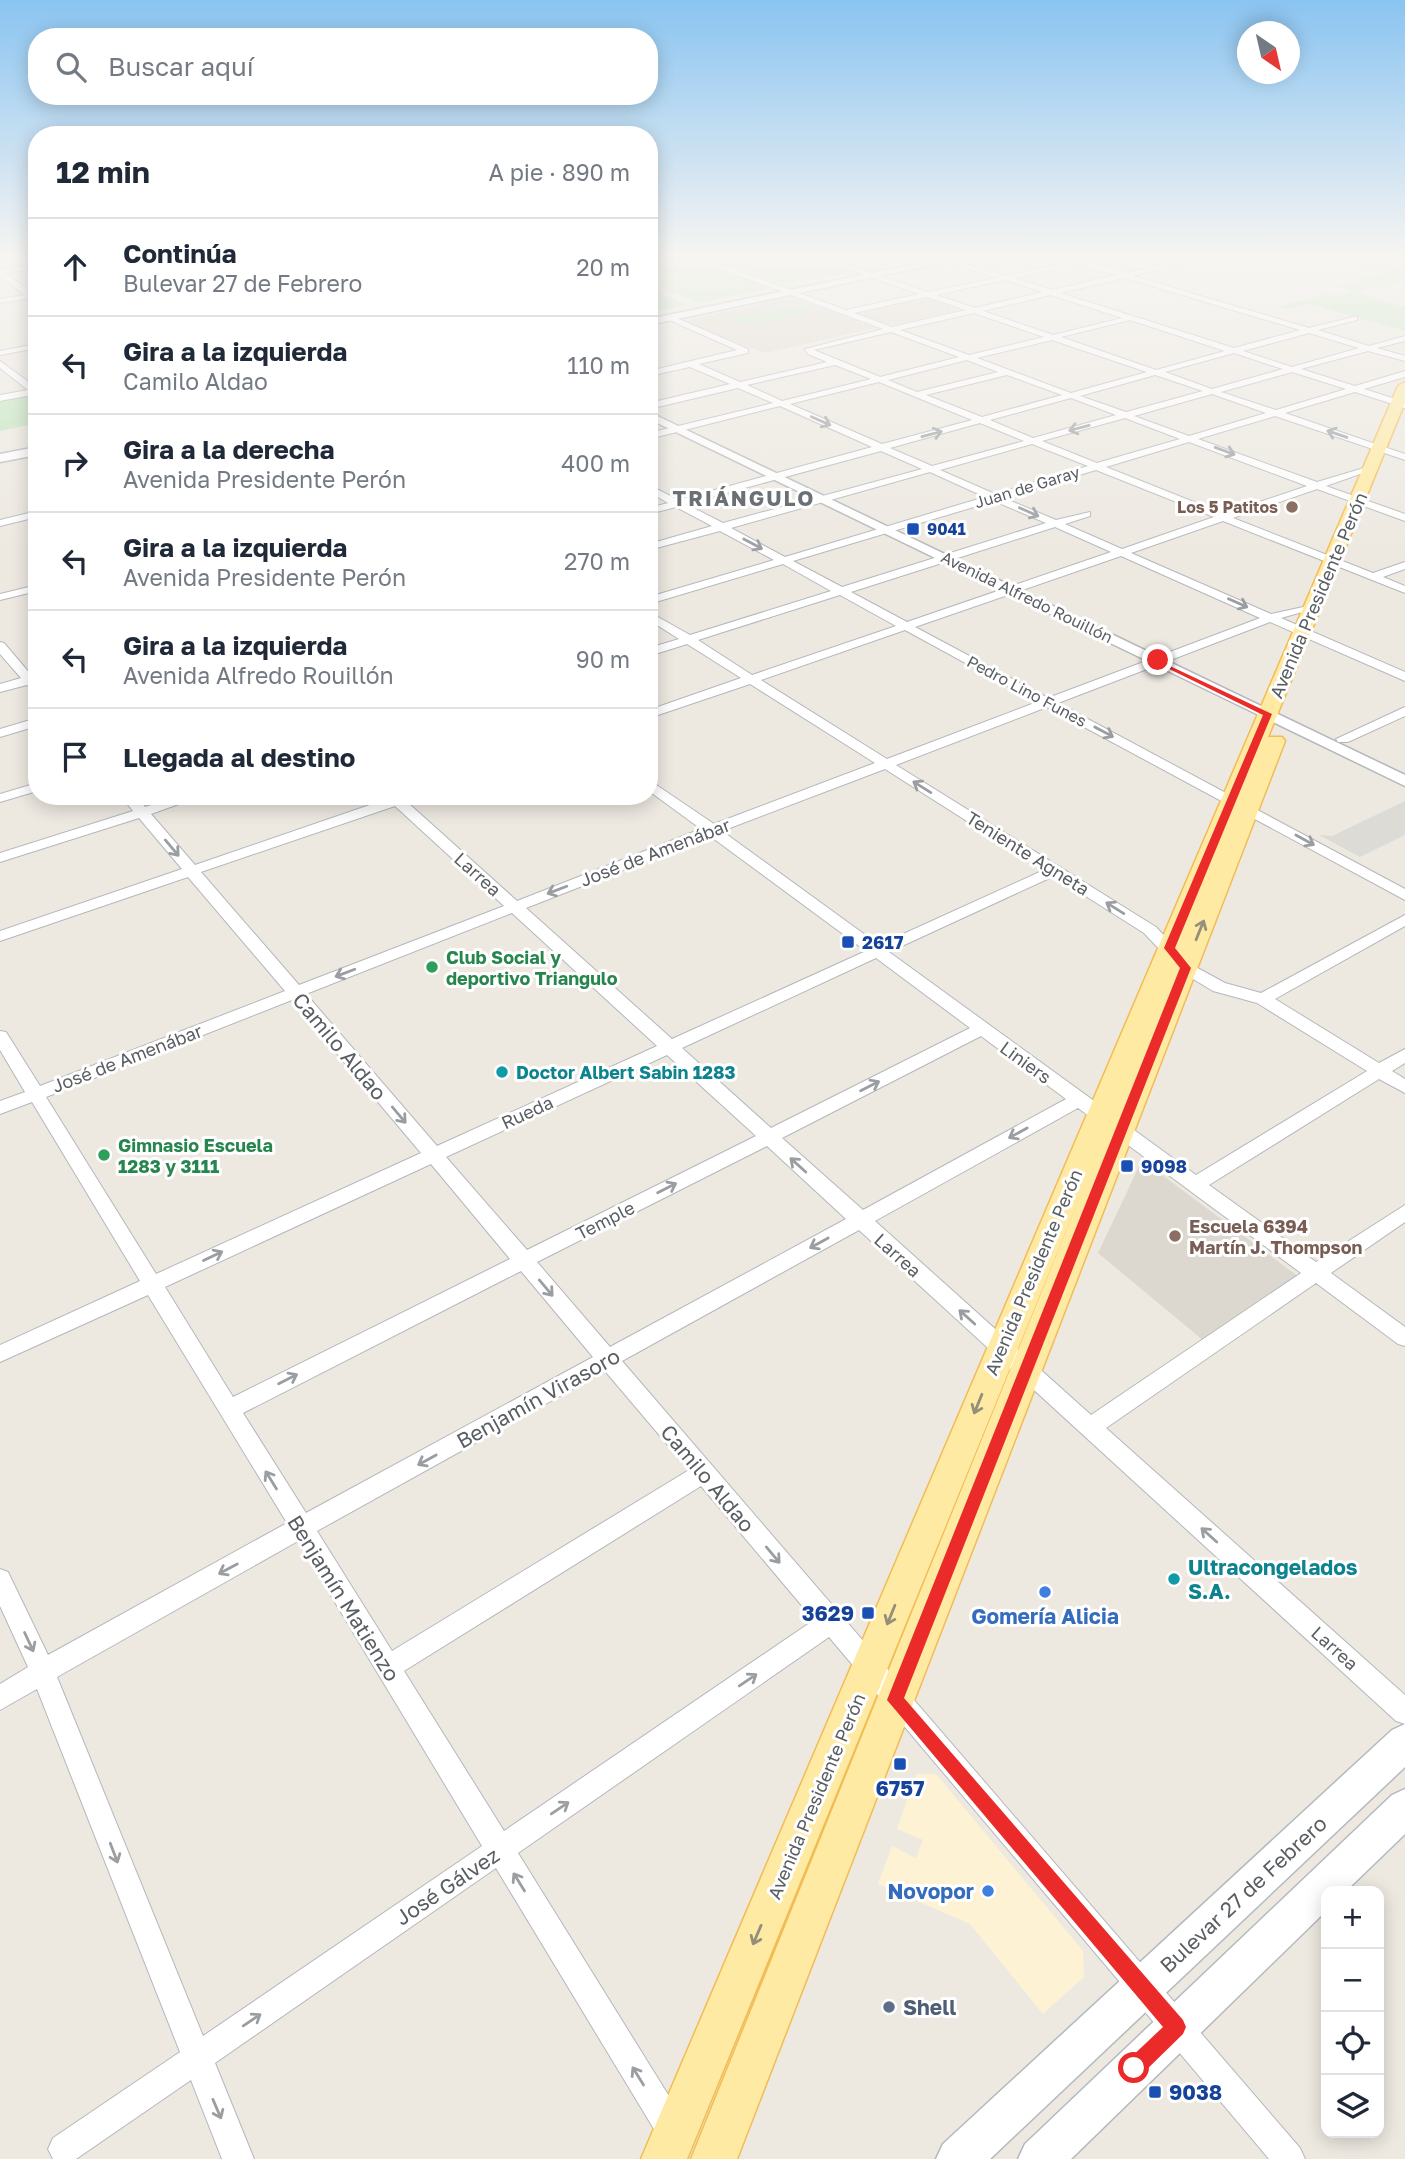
<!DOCTYPE html>
<html lang="es">
<head>
<meta charset="utf-8">
<style>
	:root { --surface:#fff; --page:#f6f6f7; --text:#1f2937; --muted:#747a83; --line:#e0e1e3 }
	body { margin:0; font-family:"Golos Text",sans-serif; background:var(--page); color:var(--text) }
	.controls { position:absolute; right:21px; bottom:21px; display:grid; overflow:hidden; border-radius:14px; box-shadow:0 4px 18px #0003 }
	.controls button { width:63px; height:63px; display:grid; place-items:center; padding:0; border:0; border-bottom:2px solid var(--line); background:var(--surface); color:var(--text); font:35px sans-serif }
	.compass { position:absolute; left:1237px; top:21px; width:63px; height:63px; border-radius:50%; background:var(--surface); box-shadow:0 4px 18px #0003; rotate:146deg }
	.stop { position:absolute; width:21px; height:21px; margin:-16px; border:5px solid #ea2b29; border-radius:50%; background:#fff }
	.stop.end { background:#ea2b29; border-color:#fff; box-shadow:0 2px 7px #0008 }
	.list { margin:0; padding:0; list-style:none }
	h2 { display:flex; justify-content:space-between; align-items:center; height:91px; margin:0; padding:0 28px; font-size:30px }
	h2 small { font-size:23px; font-weight:400; color:var(--muted) }
	.list li { display:grid; grid-template-columns:46px 1fr auto; gap:21px; align-items:center; box-sizing:border-box; height:98px; padding:0 28px; border-top:2px solid var(--line) }
	.list b { display:block; font-size:26px; white-space:nowrap }
	.list p { margin:0; font-size:23px; white-space:nowrap; color:var(--muted) }
	.list em { font-size:23px; font-style:normal; color:var(--muted) }
	.icon { flex:none; width:38px; height:38px; fill:none; stroke:currentColor; stroke-width:2; stroke-linecap:round; stroke-linejoin:round }
	.map { position:relative; flex:none; width:1405px; height:2159px; overflow:hidden }
	.search { position:absolute; background:var(--surface); box-shadow:0 4px 18px #0003; left:28px; top:28px; width:630px; height:77px; display:flex; align-items:center; gap:18px; box-sizing:border-box; padding:0 24px; border-radius:28px; color:var(--muted); font-size:26px }
	.panel { position:absolute; background:var(--surface); box-shadow:0 4px 18px #0003; left:28px; top:126px; width:630px; height:679px; border-radius:28px }
	.map>svg:first-child { display:block }
	.commercial { fill:#fef2d4 }
	.industrial { fill:#dddbd5 }
	.education { fill:#ddd8cf }
	.green { fill:#bfe5bc }
	.lines { fill:none; stroke-linecap:round; stroke-linejoin:round }
	.minor-casing { stroke:#b4b7bc; stroke-width:2 }
	.tertiary-casing { stroke:#b4b7bc; stroke-width:3 }
	.secondary-casing { stroke:#b4b9be; stroke-width:3 }
	.primary-casing { stroke:#f2bc54; stroke-width:3 }
	.minor { fill:#fff; fill-rule:evenodd }
	.tertiary { fill:#fff; fill-rule:evenodd }
	.secondary { fill:#fff; fill-rule:evenodd }
	.primary { fill:#ffeaa3; fill-rule:evenodd }
	.oneway { stroke:#9b9ea1 }
	.oneway2 { stroke:#938f79 }
	.route { fill:#ea2b29 }
	.education-dot { fill:#8d6e63; stroke:#fff; stroke-width:2.5 }
	.transit-dot { fill:#1a4fb4; stroke:#fff; stroke-width:2.5 }
	.leisure-dot { fill:#2e9e5b; stroke:#fff; stroke-width:2.5 }
	.culture-dot { fill:#0f9aa8; stroke:#fff; stroke-width:2.5 }
	.shop-dot { fill:#3f7fe0; stroke:#fff; stroke-width:2.5 }
	.service-dot { fill:#5c6f8a; stroke:#fff; stroke-width:2.5 }
	.labels { text-anchor:middle; dominant-baseline:central; stroke-width:6; stroke-linejoin:round; paint-order:stroke }
	.far-street-label { font-size:16px; fill:#595e62; stroke:#fff }
	.far-education-label { font-size:16px; font-weight:bold; fill:#785e54; stroke:#fff; text-anchor:end }
	.far-transit-label { font-size:16px; font-weight:bold; fill:#164399; stroke:#fff; text-anchor:start }
	.street-label { font-size:18px; fill:#595e62; stroke:#fff }
	.transit-label { font-size:18px; font-weight:bold; fill:#164399; stroke:#fff; text-anchor:start }
	.leisure-label { font-size:18px; font-weight:bold; fill:#27864d; stroke:#fff; text-anchor:start }
	.culture-label { font-size:18px; font-weight:bold; fill:#0d838f; stroke:#fff; text-anchor:start }
	.education-label { font-size:18px; font-weight:bold; fill:#785e54; stroke:#fff; text-anchor:start }
	.far-district-label { font-size:21px; font-weight:bold; letter-spacing:2px; fill:#6a7074; stroke:#fff }
	.near-street-label { font-size:21px; fill:#595e62; stroke:#fff }
	.near-culture-label { font-size:21px; font-weight:bold; fill:#0d838f; stroke:#fff; text-anchor:start }
	.near-transit-label { font-size:21px; font-weight:bold; fill:#164399; stroke:#fff; text-anchor:end }
	.near-shop-label { font-size:21px; font-weight:bold; fill:#366cbe; stroke:#fff }
	.near-service-label { font-size:21px; font-weight:bold; fill:#4e5e75; stroke:#fff; text-anchor:start }
</style>
</head>
<body>
<div class="map">
<svg width="1405" height="2159" viewBox="0 0 1405 2159">
	<rect width="100%" height="100%" fill="#ede9e1"/>
	<path class="commercial" d="M916,1774H936L1083,1951L1084,1977L1043,2014L970,1924L878,1884L892,1846L916,1858L923,1840L897,1829Z"/>
	<path class="industrial" d="M1405,801V835L1360,857L1319,835L1332,836Z"/>
	<path class="education" d="M791,297L876,328L765,353L683,321Z
		M928,298L960,310L898,324H888L858,313Z
		M1142,1160L1299,1277L1204,1341L1098,1253Z"/>
	<path class="green" d="M701,255H799L848,273L784,284Z
		M951,255H973L649,322V317Z
		M1298,255H1382L1399,261L1390,266L1363,269L1359,267L1381,262L1361,265L1341,259L1351,256C1327,261 1308,268 1287,258Z
		M683,257L766,287V289L699,303L649,283V263Z
		M1405,265V277L1390,286L1355,292L1405,307V331L1309,304L1287,309L1277,307L1327,294L1337,296L1351,292L1339,286L1349,283L1368,286L1354,281L1401,269Z
		M649,289L688,305L649,313Z
		M807,306L814,309C789,322 756,323 729,322L739,316Z
		M37,394V423L0,431V402Z"/>
	<g class="lines">
		<defs>
			<path id="minor" d="M672,255H694L846,310L919,294L808,255H817L928,292L996,278L937,258L939,255L1005,276L1071,262L1053,255L1079,260L1114,255L1088,262L1125,273L1205,255H1216L1133,276L1309,328L1357,316V320L1318,330L1369,346L1405,336V341L1377,348L1405,356V361L1368,351L1301,369L1355,386L1405,371V377L1364,389L1405,402V408L1355,392L1285,413L1405,454V460L1275,416L1198,439L1317,482L1374,465V469L1326,486L1405,514V521L1317,489L1233,518L1373,573L1405,562V569L1383,577L1405,586V593L1223,521L1131,553L1271,614L1317,604V608L1281,618L1405,672V681L1270,622L1058,703L1405,889V900L1047,707L896,765L1156,927L1192,965L1225,983L1261,993L1405,915V926L1275,999L1379,1063L1405,1049V1063L1392,1071L1405,1079V1093L1379,1079L1209,1185L1316,1262L1405,1205V1222L1331,1273L1405,1327V1346L1398,1344L1316,1283L1106,1428L1405,1695V1724L1396,1721L859,1230L622,1361L1300,2148L1305,2159H1269L829,1637L518,1853L685,2122L689,2133L685,2144L674,2148L663,2144L496,1868L215,2063L254,2159H222L191,2080L76,2159H53L48,2149L53,2138L180,2052L37,1689L0,1710V1684L28,1667L0,1606V1569L8,1572L48,1655L287,1523L148,1295L0,1362V1345L140,1281L32,1102L0,1114V1101L25,1092L0,1050V1031L6,1032L40,1086L285,991L188,877L0,941V931L182,869L139,818L0,862V853L133,811L121,796H136L145,807L179,796H201L151,814L195,865L387,799L385,796H410L407,802L517,901L701,829L649,791V780L714,824L875,763L750,684L649,718V710L741,678L687,644L649,656V648L679,639L649,620V612L690,635L831,591L783,564L649,604V597L774,560L720,531L649,550V544L712,526L676,507L649,514V508L668,503L649,492V485L678,500L872,447L780,406L649,439V433L773,403L738,388L649,409V403L730,384L690,367L649,376V371L737,350L665,318L672,316L748,349V353L699,364L740,382L827,362L808,354L805,349L883,329L686,256L649,263V259ZM1079,264L1116,275L1052,290L1014,278ZM1125,278L1300,330L1234,348L1060,293ZM1005,280L1043,292L975,308L936,295ZM1051,295L1122,318L1053,335L983,311ZM927,297L966,310L892,327L854,313ZM974,313L1044,337L969,355L900,330ZM1130,320L1225,351L1156,370L1061,337ZM891,332L959,357L880,377L814,350ZM1309,333L1359,348L1292,367L1243,351ZM1052,340L1147,372L1071,393L977,358ZM1234,353L1283,369L1212,389L1165,372ZM967,360L998,372L917,392L888,380ZM835,365L871,379L782,401L747,385ZM1292,372L1346,389L1276,410L1221,392ZM1007,375L1062,395L982,417L926,395ZM1155,375L1203,391L1126,412L1080,396ZM879,382L972,420L882,444L790,404ZM1212,394L1266,413L1189,436L1134,416ZM1071,398L1116,415L1033,438L990,420ZM1125,418L1180,439L1097,463L1042,441ZM980,423L1024,441L932,466L890,448ZM1189,442L1307,486L1224,514L1106,467ZM1032,444L1088,466L995,494L940,470ZM881,451L922,469L723,523L686,504ZM1096,470L1214,517L1122,549L1065,524L1090,516V512L1056,520L1004,498ZM930,472L985,497L785,557L731,528ZM994,501L1046,523L842,587L793,561ZM1055,527L1111,552L907,622L851,592ZM1121,556L1260,618L1048,698L915,627ZM840,595L896,626L752,675L698,640ZM905,630L1037,702L887,759L761,680ZM885,769L1044,870L879,945L722,831ZM395,806L504,906L299,985L201,872ZM710,836L866,951L672,1039L526,908ZM1054,876L1144,933L1180,971L1213,991L1257,1003L1367,1071L1196,1175L889,952ZM512,913L657,1046L437,1146L306,994ZM876,958L970,1028L771,1128L682,1048ZM292,1000L421,1153L156,1274L46,1097ZM981,1036L1066,1099L863,1210L782,1138ZM667,1055L756,1136L527,1250L446,1157ZM1078,1108L1301,1273L1091,1415L875,1221ZM767,1146L846,1219L610,1347L537,1262ZM431,1164L510,1259L233,1397L165,1287ZM521,1271L593,1357L306,1513L243,1413ZM605,1371L689,1470L392,1651L317,1531ZM701,1486L814,1620L504,1831L404,1671ZM298,1541L482,1846L203,2036L57,1677Z
				M892,255H902L921,262L914,264Z
				M37,264V268L5,273L33,293H37V297L0,303V299L25,295L0,276V270Z
				M37,344V348L0,355V351Z
				M0,361L37,388V394L0,401V395L28,390L0,368Z
				M37,511V517L0,526V520Z
				M37,585V591L0,600V594Z
				M0,642L4,643L32,676L37,674V693L27,685L0,692V684L21,678L0,654Z
				M1405,707V716L1348,742H1338L1336,739Z
				M37,718V726L0,737V729Z
				M37,783V791L0,802V794Z"/>
			<path id="tertiary" d="M649,412L1405,775V786L649,419Z"/>
			<path id="secondary" d="M960,255H978L649,325V319Z
				M37,447V455L0,462V454Z
				M1405,1724V1767L990,2159H936L943,2144L1392,1730Z
				M1405,1789V1834L1346,1891H1326V1911L1071,2159H1018L1025,2144L1392,1795Z"/>
			<path id="primary" d="M1405,382V402L1268,737H1282L1285,741L737,2159H691L1086,1182L687,2159H641L1398,386Z"/>
		</defs>
		<use href="#minor" class="minor-casing"/>
		<use href="#tertiary" class="tertiary-casing"/>
		<use href="#secondary" class="secondary-casing"/>
		<use href="#primary" class="primary-casing"/>
		<use href="#minor" class="minor"/>
		<use href="#tertiary" class="tertiary"/>
		<use href="#secondary" class="secondary"/>
		<use href="#primary" class="primary"/>
	</g>
	<defs><path id="oneway-shaft" d="M-6 0H5M1.5-3L5.5 0L1.5 3" fill="none" stroke-width="1.6" stroke-linecap="round" stroke-linejoin="round" transform="scale(1.75)"/></defs>
	<g class="oneway">
		<use href="#oneway-shaft" transform="translate(821 421) rotate(24)"/>
		<use href="#oneway-shaft" transform="translate(1079 428) rotate(165)"/>
		<use href="#oneway-shaft" transform="translate(932 434) rotate(-15)"/>
		<use href="#oneway-shaft" transform="translate(1337 434) rotate(-161)"/>
		<use href="#oneway-shaft" transform="translate(1225 451) rotate(20)"/>
		<use href="#oneway-shaft" transform="translate(1029 512) rotate(24)"/>
		<use href="#oneway-shaft" transform="translate(753 544) rotate(28)"/>
		<use href="#oneway-shaft" transform="translate(1238 603) rotate(24)"/>
		<use href="#oneway-shaft" transform="translate(1104 732) rotate(28)"/>
		<use href="#oneway-shaft" transform="translate(922 787) rotate(-148)"/>
		<use href="#oneway-shaft" transform="translate(1305 840) rotate(29)"/>
		<use href="#oneway-shaft" transform="translate(172 848) rotate(50)"/>
		<use href="#oneway-shaft" transform="translate(557 890) rotate(159)"/>
		<use href="#oneway-shaft" transform="translate(1115 908) rotate(-148)"/>
		<use href="#oneway-shaft" transform="translate(345 973) rotate(159)"/>
		<use href="#oneway-shaft" transform="translate(870 1086) rotate(-27)"/>
		<use href="#oneway-shaft" transform="translate(399 1115) rotate(50)"/>
		<use href="#oneway-shaft" transform="translate(1018 1133) rotate(151)"/>
		<use href="#oneway-shaft" transform="translate(798 1165) rotate(-138)"/>
		<use href="#oneway-shaft" transform="translate(667 1188) rotate(-27)"/>
		<use href="#oneway-shaft" transform="translate(819 1243) rotate(151)"/>
		<use href="#oneway-shaft" transform="translate(213 1256) rotate(-25)"/>
		<use href="#oneway-shaft" transform="translate(546 1288) rotate(50)"/>
		<use href="#oneway-shaft" transform="translate(967 1317) rotate(-138)"/>
		<use href="#oneway-shaft" transform="translate(288 1379) rotate(-27)"/>
		<use href="#oneway-shaft" transform="translate(427 1460) rotate(151)"/>
		<use href="#oneway-shaft" transform="translate(271 1480) rotate(-122)"/>
		<use href="#oneway-shaft" transform="translate(1209 1535) rotate(-138)"/>
		<use href="#oneway-shaft" transform="translate(773 1555) rotate(50)"/>
		<use href="#oneway-shaft" transform="translate(228 1569) rotate(152)"/>
		<use href="#oneway-shaft" transform="translate(29 1642) rotate(65)"/>
		<use href="#oneway-shaft" transform="translate(748 1680) rotate(-34)"/>
		<use href="#oneway-shaft" transform="translate(560 1808) rotate(-34)"/>
		<use href="#oneway-shaft" transform="translate(114 1853) rotate(69)"/>
		<use href="#oneway-shaft" transform="translate(519 1882) rotate(-122)"/>
		<use href="#oneway-shaft" transform="translate(252 2020) rotate(-34)"/>
		<use href="#oneway-shaft" transform="translate(638 2076) rotate(-122)"/>
		<use href="#oneway-shaft" transform="translate(217 2109) rotate(67)"/>
	</g>
	<g class="oneway2">
		<use href="#oneway-shaft" transform="translate(1200 930) rotate(-68)"/>
		<use href="#oneway-shaft" transform="translate(978 1404) rotate(112)"/>
		<use href="#oneway-shaft" transform="translate(891 1615) rotate(112)"/>
		<use href="#oneway-shaft" transform="translate(757 1935) rotate(113)"/>
	</g>
	<linearGradient id="sky" x2="0" y2="1"><stop stop-color="#8ac4f1"/><stop offset="0.46" stop-color="#f7f5f2"/><stop offset="1" stop-color="#f7f5f2" stop-opacity="0"/></linearGradient>
	<rect width="1405" height="557" fill="url(#sky)"/>
	<path class="route" d="M1155,659L1272,714L1175,948L1191,968L904,1698L1183,2020L1186,2027L1183,2034L1141,2075L1134,2078L1127,2075L1125,2068L1127,2061L1163,2027L887,1700L1180,968L1164,948L1263,715L1155,662Z"/>
	<g class="education-dot">
		<circle cx="1292" cy="507" r="7"/>
		<circle cx="1175" cy="1236" r="7"/>
	</g>
	<g class="transit-dot">
		<rect x="906" y="522" width="14" height="14" rx="3.5"/>
		<rect x="841" y="935" width="14" height="14" rx="3.5"/>
		<rect x="1120" y="1159" width="14" height="14" rx="3.5"/>
		<rect x="861" y="1606" width="14" height="14" rx="3.5"/>
		<rect x="893" y="1757" width="14" height="14" rx="3.5"/>
		<rect x="1148" y="2085" width="14" height="14" rx="3.5"/>
	</g>
	<g class="leisure-dot">
		<circle cx="432" cy="967" r="7"/>
		<circle cx="104" cy="1155" r="7"/>
	</g>
	<g class="culture-dot">
		<circle cx="502" cy="1072" r="7"/>
		<circle cx="1174" cy="1579" r="7"/>
	</g>
	<g class="shop-dot">
		<circle cx="1045" cy="1592" r="7"/>
		<circle cx="988" cy="1891" r="7"/>
	</g>
	<circle class="service-dot" cx="889" cy="2007" r="7"/>
	<g class="labels">
		<g class="far-street-label">
			<text transform="translate(1027 487) rotate(-17)">Juan de Garay</text>
			<text transform="translate(1027 597) rotate(26)">Avenida Alfredo Rouillón</text>
			<text transform="translate(1027 691) rotate(28)">Pedro Lino Funes</text>
		</g>
		<g class="far-education-label">
			<text x="1278" y="507">Los 5 Patitos</text>
		</g>
		<g class="far-transit-label">
			<text x="927" y="529">9041</text>
		</g>
		<g class="street-label">
			<text transform="translate(1318 595) rotate(-67)">Avenida Presidente Perón</text>
			<text transform="translate(655 852) rotate(-21)">José de Amenábar</text>
			<text transform="translate(1028 853) rotate(32)">Teniente Agneta</text>
			<text transform="translate(478 874) rotate(42)">Larrea</text>
			<text transform="translate(127 1058) rotate(-21)">José de Amenábar</text>
			<text transform="translate(1026 1062) rotate(36)">Liniers</text>
			<text transform="translate(527 1112) rotate(-25)">Rueda</text>
			<text transform="translate(605 1220) rotate(-27)">Temple</text>
			<text transform="translate(898 1255) rotate(42)">Larrea</text>
			<text transform="translate(1033 1272) rotate(-67)">Avenida Presidente Perón</text>
			<text transform="translate(1335 1648) rotate(42)">Larrea</text>
			<text transform="translate(816 1796) rotate(-67)">Avenida Presidente Perón</text>
		</g>
		<g class="transit-label">
			<text x="862" y="942">2617</text>
			<text x="1141" y="1166">9098</text>
		</g>
		<g class="leisure-label">
			<text x="446" y="957">Club Social y<tspan x="446" dy="21">deportivo Triangulo</tspan></text>
			<text x="118" y="1145">Gimnasio Escuela<tspan x="118" dy="21">1283 y 3111</tspan></text>
		</g>
		<g class="culture-label">
			<text x="516" y="1072">Doctor Albert Sabin 1283</text>
		</g>
		<g class="education-label">
			<text x="1189" y="1226">Escuela 6394<tspan x="1189" dy="21">Martín J. Thompson</tspan></text>
		</g>
		<g class="far-district-label">
			<text x="744" y="498">TRIÁNGULO</text>
		</g>
		<g class="near-street-label">
			<text transform="translate(340 1046) rotate(50)">Camilo Aldao</text>
			<text transform="translate(538 1398) rotate(-29)">Benjamín Virasoro</text>
			<text transform="translate(708 1478) rotate(50)">Camilo Aldao</text>
			<text transform="translate(344 1598) rotate(58)">Benjamín Matienzo</text>
			<text transform="translate(447 1886) rotate(-34)">José Gálvez</text>
			<text transform="translate(1243 1894) rotate(-43)">Bulevar 27 de Febrero</text>
		</g>
		<g class="near-culture-label">
			<text x="1188" y="1567">Ultracongelados<tspan x="1188" dy="24">S.A.</tspan></text>
		</g>
		<g class="near-transit-label">
			<text x="854" y="1613">3629</text>
			<text x="900" y="1788" text-anchor="middle">6757</text>
			<text x="1169" y="2092" text-anchor="start">9038</text>
		</g>
		<g class="near-shop-label">
			<text x="1045" y="1616">Gomería Alicia</text>
			<text x="974" y="1891" text-anchor="end">Novopor</text>
		</g>
		<g class="near-service-label">
			<text x="903" y="2007">Shell</text>
		</g>
	</g>
</svg>
<div class="controls">
<button>+</button>
<button>−</button>
<button><svg class="icon" aria-label="locate" viewBox="0 0 24 24"><circle cx="12" cy="12" r="6"/><path d="M12 2v4M12 18v4M2 12h4M18 12h4"/></svg></button>
<button><svg class="icon" aria-label="layers" viewBox="0 0 24 24"><path d="M12 4l9 5-9 5-9-5zM3 14l9 5 9-5"/></svg></button>
</div>
<svg class="compass" viewBox="-18 -18 36 36"><path d="M0-13l5 13h-10z" fill="#e53935"/><path d="M0 13l5-13h-10z" fill="#747a83"/></svg>
<div class="stop" style="left:1134px;top:2068px"></div>
<div class="stop end" style="left:1158px;top:660px"></div>
<div class="search"><svg class="icon" aria-label="search" viewBox="0 0 24 24"><circle cx="10" cy="10" r="6"/><path d="M15 15l6 6"/></svg>Buscar aquí</div>
<section class="panel">
<h2>12 min<small>A pie · 890 m</small></h2>
<ul class="list">
<li><svg class="icon" aria-label="ahead" viewBox="0 0 24 24"><path d="M12 20V5M6 11l6-6 6 6"/></svg><div><b>Continúa</b><p>Bulevar 27 de Febrero</p></div><em>20 m</em></li>
<li><svg class="icon" aria-label="left" viewBox="0 0 24 24"><path d="M17 20v-9H6M10 6l-5 5 5 5"/></svg><div><b>Gira a la izquierda</b><p>Camilo Aldao</p></div><em>110 m</em></li>
<li><svg class="icon" aria-label="right" viewBox="0 0 24 24"><path d="M7 20v-9h11M14 6l5 5-5 5"/></svg><div><b>Gira a la derecha</b><p>Avenida Presidente Perón</p></div><em>400 m</em></li>
<li><svg class="icon" aria-label="left" viewBox="0 0 24 24"><path d="M17 20v-9H6M10 6l-5 5 5 5"/></svg><div><b>Gira a la izquierda</b><p>Avenida Presidente Perón</p></div><em>270 m</em></li>
<li><svg class="icon" aria-label="left" viewBox="0 0 24 24"><path d="M17 20v-9H6M10 6l-5 5 5 5"/></svg><div><b>Gira a la izquierda</b><p>Avenida Alfredo Rouillón</p></div><em>90 m</em></li>
<li><svg class="icon" aria-label="arrive" viewBox="0 0 24 24"><path d="M6 21V4h12l-3 4 3 4H6"/></svg><div><b>Llegada al destino</b></div></li>
</ul>
</section>
</div>
</body>
</html>
